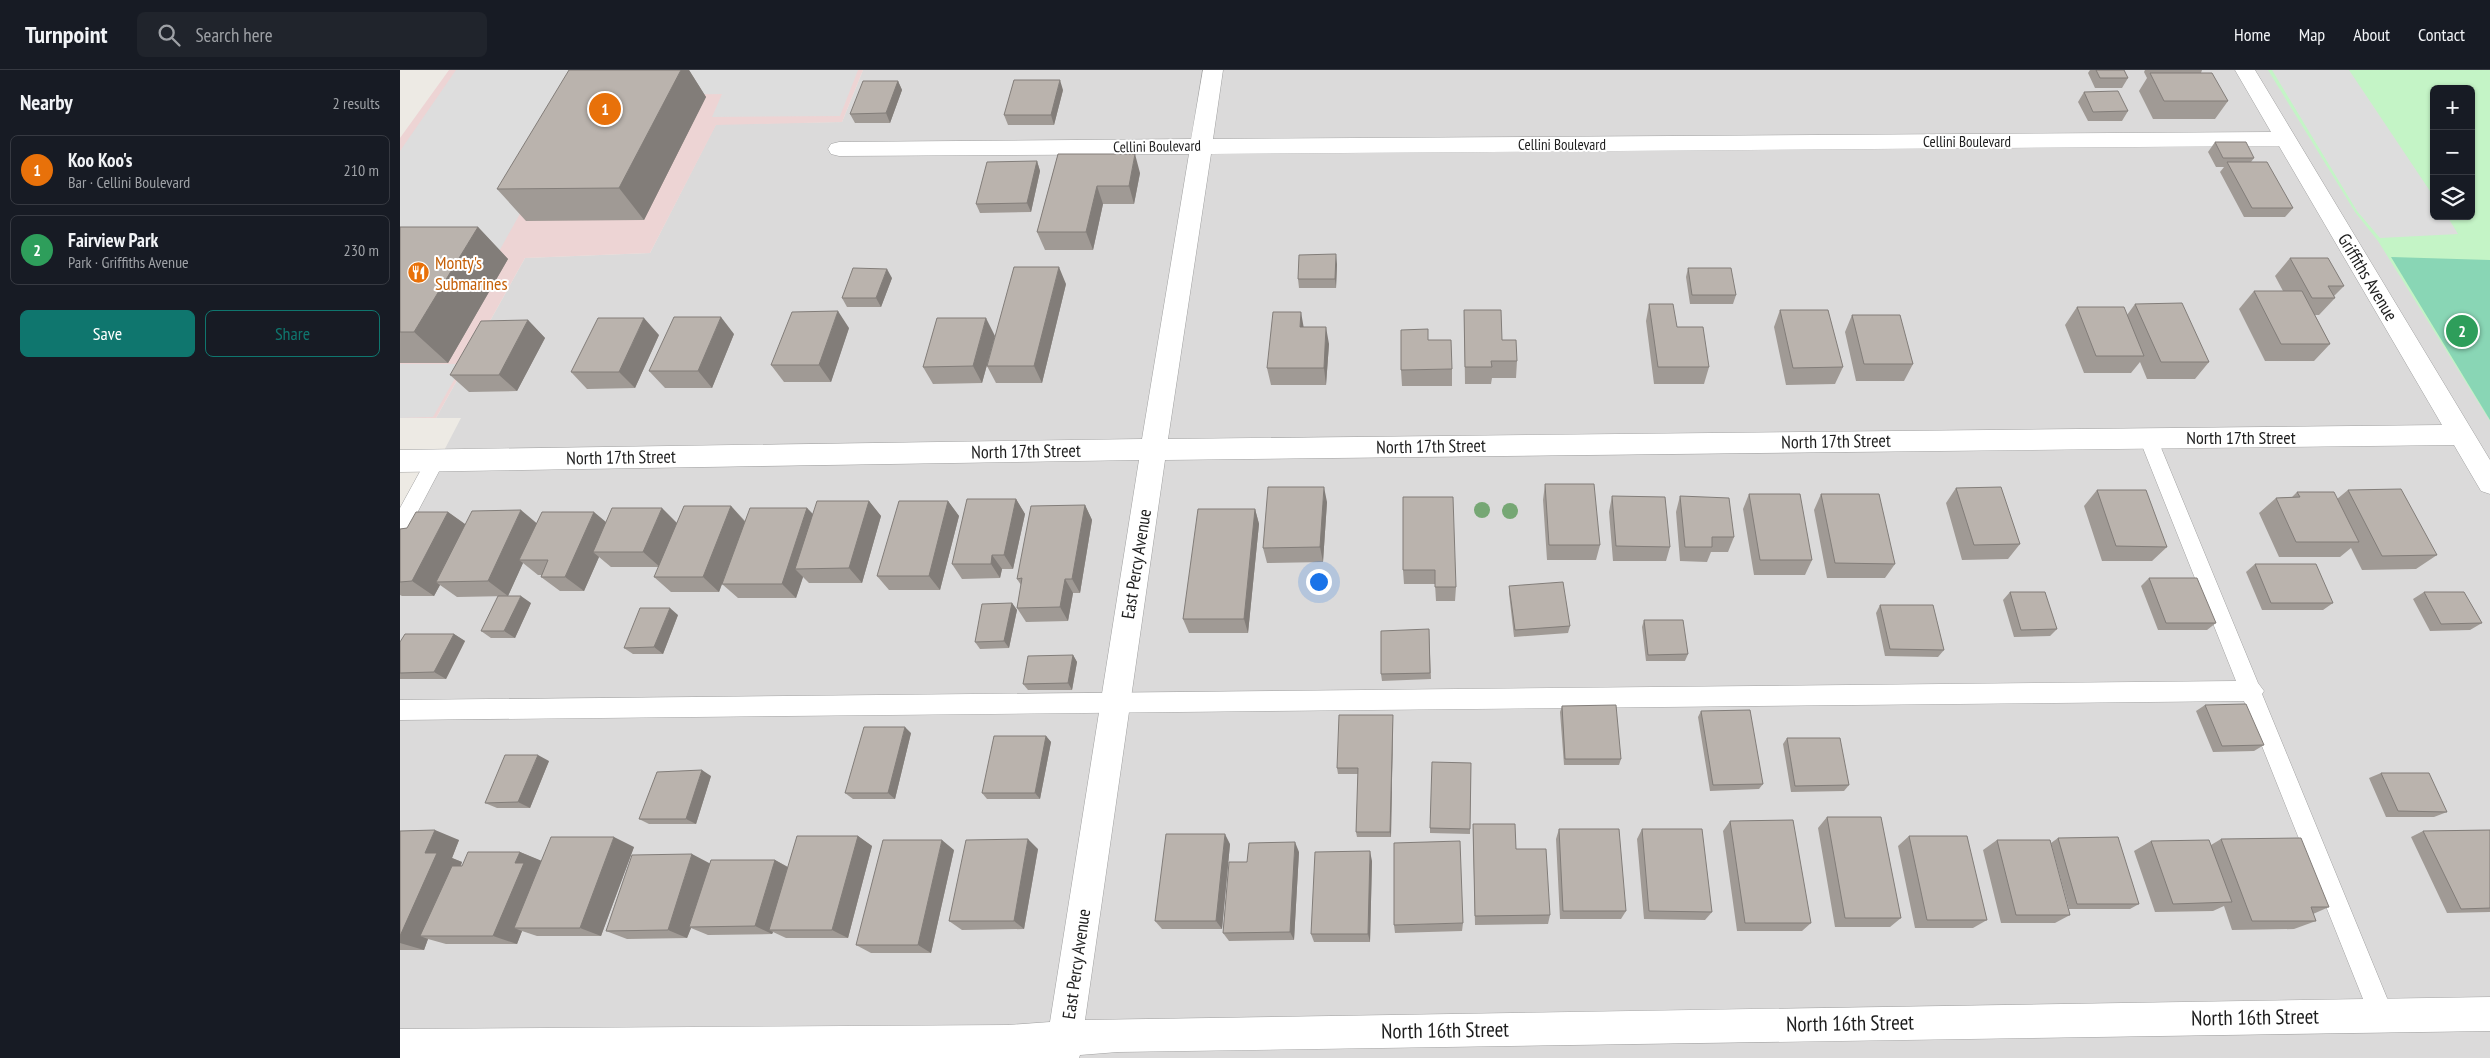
<!DOCTYPE html>
<html lang="en">
<head>
<meta charset="utf-8">
<style>
	:root { --surface:#171b24; --page:#20242c; --text:#f1f3f6; --muted:#9ea1a6; --line:#363941; --accent:#0f766e }
	body { margin:0; font-family:"PT Sans Narrow",sans-serif; background:var(--page); color:var(--text) }
	.controls { position:absolute; right:15px; top:15px; display:grid; overflow:hidden; border-radius:8px; box-shadow:0 1px 4px #0004 }
	.controls button { width:45px; height:45px; display:grid; place-items:center; padding:0; border:0; border-bottom:1px solid var(--line); background:var(--surface); color:var(--text); font:25px sans-serif }
	.you { position:absolute; left:918px; top:511px; width:18px; height:18px; margin:-12px; border:4px solid #fff; border-radius:50%; background:#1a73e8; box-shadow:0 0 0 8px #1a73e833 }
	.badge { display:grid; place-items:center; width:32px; height:32px; border-radius:50%; background:var(--accent); color:#fff; font-size:16px; font-weight:700 }
	.pin { position:absolute; translate:-50% -50%; border:2px solid #fff; box-shadow:0 1px 5px #0006 }
	.list { margin:0; padding:0; list-style:none }
	h2 { display:flex; justify-content:space-between; align-items:center; height:65px; margin:0; padding:0 20px; font-size:21px }
	h2 small { font-size:16px; font-weight:400; color:var(--muted) }
	.list li { display:grid; grid-template-columns:32px 1fr auto; gap:15px; align-items:center; box-sizing:border-box; height:70px; margin:0 10px 10px; padding:0 10px; border:1px solid var(--line); border-radius:8px }
	.list b { display:block; font-size:19px; white-space:nowrap }
	.list p { margin:0; font-size:16px; white-space:nowrap; color:var(--muted) }
	.list em { font-size:16px; font-style:normal; color:var(--muted) }
	.actions { display:flex; gap:10px; padding:15px 20px }
	.actions a { flex:1; padding:11px 0; border:1px solid var(--accent); border-radius:8px; text-align:center; font-size:18px; color:var(--accent) }
	.actions .main { background:var(--accent); color:#fff }
	.icon { flex:none; width:28px; height:28px; fill:none; stroke:currentColor; stroke-width:2; stroke-linecap:round; stroke-linejoin:round }
	.map { position:relative; flex:none; width:2090px; height:988px; overflow:hidden }
	header { display:flex; align-items:center; gap:30px; box-sizing:border-box; height:70px; padding:0 25px; background:var(--surface); border-bottom:1px solid var(--line) }
	header strong { font-size:24px }
	nav { display:flex; gap:28px; margin-inline-start:auto; font-size:18px }
	.search { width:350px; height:45px; background:var(--page); display:flex; align-items:center; gap:12px; box-sizing:border-box; padding:0 18px; border-radius:8px; color:var(--muted); font-size:19px }
	main { display:flex }
	aside { flex:1; background:var(--surface) }
	.map>svg:first-child { display:block }
	.residential { fill:#dbdada; fill-rule:evenodd }
	.commercial { fill:#edd4d4 }
	.park { fill:#c4f4c6; fill-rule:evenodd }
	.pitch { fill:#89d6b5 }
	.parking { fill:#ddd }
	.lines { fill:none; stroke-linecap:round; stroke-linejoin:round }
	.lane-casing { stroke:#a1a1a1; stroke-width:1 }
	.street-casing { stroke:#a1a1a1; stroke-width:1 }
	.lane { fill:#fff; fill-rule:evenodd }
	.street { fill:#fff; fill-rule:evenodd }
	.tree { fill:#76a774 }
	.wall { fill:#a09a95 }
	.shaded-wall { fill:#827d79 }
	.building { fill:#bab3ad; stroke:#827d79 }
	.labels { text-anchor:middle; dominant-baseline:central; stroke-width:4; stroke-linejoin:round; paint-order:stroke }
	.far-street-label { font-size:15px; fill:#1d1d1d; stroke:#fff }
	.food-label { font-size:18px; fill:#c56008; stroke:#fff; text-anchor:start }
	.street-label { font-size:18px; fill:#1d1d1d; stroke:#fff }
	.near-street-label { font-size:21px; fill:#1d1d1d; stroke:#fff }
</style>
</head>
<body>
<header>
<strong>Turnpoint</strong>
<div class="search"><svg class="icon" aria-label="search" viewBox="0 0 24 24"><circle cx="10" cy="10" r="6"/><path d="M15 15l6 6"/></svg>Search here</div>
<nav><a>Home</a><a>Map</a><a>About</a><a>Contact</a></nav>
</header>
<main>
<aside>
<h2>Nearby<small>2 results</small></h2>
<ul class="list">
<li><span class="badge" style="background:#e8710a">1</span><div><b>Koo Koo's</b><p>Bar · Cellini Boulevard</p></div><em>210 m</em></li>
<li><span class="badge" style="background:#2e9e5b">2</span><div><b>Fairview Park</b><p>Park · Griffiths Avenue</p></div><em>230 m</em></li>
</ul>
<div class="actions"><a class="main">Save</a><a>Share</a></div>
</aside>
<div class="map">
<svg width="2090" height="988" viewBox="0 0 2090 988">
	<rect width="100%" height="100%" fill="#edeae4"/>
	<path class="residential" d="M463,0H2090V988H0V465L61,348H36L125,188L250,183L316,54L442,52ZM2034,19H2071V146H2034Z"/>
	<path class="commercial" d="M49,0H463L442,52L316,55L250,183L125,188L36,348H0V68Z"/>
	<path class="park" d="M1868,0H2090V351L1978,171L1955,142ZM2034,19H2071V146H2034Z"/>
	<path class="pitch" d="M1991,187L2090,190V350Z"/>
	<path class="parking" d="M56,0H458L440,46L312,47L322,24L185,26L97,185L0,187V81Z
		M1872,0H1949L2034,127V146H2047L2058,164L1980,168L1957,141Z
		M0,294H63L33,347L0,348Z"/>
	<g class="lines">
		<defs>
			<path id="lane" d="M1748,361L1755,363L1757,368L1858,613L1864,621L1862,624L1994,945L1991,954L1982,957L1973,954L1844,631L0,650V630L1836,611L1739,368L1741,363Z
				M36,382L43,385L45,390L7,462L0,464V438L29,385Z"/>
			<path id="street" d="M803,0H823L813,69L1871,62L1835,0H1855L2090,390V424L2081,421L2054,375L765,390L685,950L2090,927V961L718,982L680,985L679,988H0V959L608,955L650,952L739,390L0,402V380L742,369L789,84L439,86L431,84L428,79L431,74L439,72L791,69ZM1879,76L2042,355L768,369L811,84Z"/>
		</defs>
		<use href="#lane" class="lane-casing"/>
		<use href="#street" class="street-casing"/>
		<use href="#lane" class="lane"/>
		<use href="#street" class="street"/>
	</g>
	<g class="tree">
		<circle cx="1082" cy="440" r="8"/>
		<circle cx="1110" cy="441" r="8"/>
	</g>
	<path class="wall" d="M281,0H289L306,27L244,150L126,151L97,119Z
		M1690,0H1724L1728,8L1722,18H1695L1688,3Z
		M1745,0H1802L1801,3L1828,31L1815,49H1753L1739,21L1747,8L1744,2Z
		M498,11L502,20L490,53H455L450,44Z
		M663,20L654,55H608L604,45Z
		M1684,22L1728,41L1722,51H1688L1678,32Z
		M1815,72L1854,88L1851,92L1893,138L1885,147H1844L1820,102L1824,97H1816L1808,82Z
		M658,84L740,103L734,134H703L693,180H645L637,162Z
		M637,91L640,101L631,142L580,143L576,134Z
		M0,157H78L108,189L48,293H0Z
		M1890,188L1944,216L1934,226L1935,228L1919,245H1915L1930,274L1914,291H1865L1839,239L1854,221H1883L1875,206Z
		M937,194L936,218H899L898,209Z
		M1288,198L1336,225L1333,234H1290L1286,207Z
		M492,208L481,237H447L442,228Z
		M666,214L642,313H596L587,296Z
		M1249,234L1309,297L1304,314H1254L1246,251Z
		M1735,234L1809,292L1795,309H1747L1740,292L1731,303H1684L1665,255L1677,237L1727,245Z
		M1064,240L1102,270L1117,291L1116,308H1092L1091,314H1065Z
		M1380,240L1443,297L1435,314L1386,315L1374,257Z
		M1452,245L1513,294L1504,311H1456L1445,262Z
		M128,250L145,268L117,321L69,322L50,305Z
		M904,257L929,274L926,315H871L867,298Z
		M449,258L431,312H384L371,295Z
		M334,264L312,318H265L249,301Z
		M259,265L235,318L187,319L171,302Z
		M595,266L582,313L533,314L523,297Z
		M1052,299V316H1002L1001,300Z
		M1145,414L1200,475L1196,490H1147L1143,430Z
		M1556,418L1620,474L1608,489L1562,490L1546,433Z
		M1697,420L1767,477L1752,491H1702L1684,436Z
		M1948,420L2037,485L2016,499L1962,500L1951,478L1940,487H1879L1859,443L1876,428L1892,427L1897,422L1937,429Z
		M1349,424L1412,490L1405,505H1354L1343,439Z
		M1421,424L1495,494L1485,508H1427L1414,440Z
		M1212,426L1270,477L1266,491H1213L1209,442Z
		M1280,426L1334,467L1328,482H1311L1307,492L1280,491L1276,442Z
		M1003,427L1056,517L1055,531H1036L1035,514H1004L1003,500Z
		M616,429L625,444L613,499H602L600,508L562,509L552,494Z
		M469,431L481,446L462,513H409L403,507L396,528H338L322,514L337,474L319,522H271L254,507L259,497H211L199,487L184,521H160L141,507V505H138L123,493L108,526L57,527L40,515L34,526H2L0,525V459L7,458L48,442L65,454L137,453H277L331,436L345,451L407,438L413,444Z
		M548,431L559,446L540,520H489L477,506Z
		M927,432L923,492L867,493L863,478Z
		M685,435L692,450L680,523H673L668,551L626,552L617,538L621,515L617,509Z
		M855,439L859,454L848,563H789L783,549Z
		M1855,494L1933,533L1923,540H1862L1846,502Z
		M1749,508L1816,553L1807,560H1758L1741,516Z
		M1109,516L1170,556L1168,563L1114,567L1109,523Z
		M1610,522L1657,559L1650,566L1614,567L1603,530Z
		M2024,522L2082,553L2070,560L2030,561L2013,529Z
		M131,533L115,568H91L81,561Z
		M612,533L617,540L609,578L580,579L575,572Z
		M1480,535L1544,580L1538,587L1485,586L1476,543Z
		M278,545L263,584H233L224,578Z
		M1244,550L1288,584L1285,591H1246L1242,557Z
		M1029,559L1031,609L982,611L981,604Z
		M54,564L65,571L46,609H0V572Z
		M673,585L677,592L672,620H628L623,614Z
		M1805,635L1864,675L1854,681L1813,682L1796,641Z
		M1162,636L1221,689L1219,695H1164L1160,642Z
		M1301,641L1363,714L1359,719L1310,721L1298,647Z
		M993,652L991,767H957L956,762L958,704H938L937,698Z
		M511,663L495,729H453L445,723Z
		M646,666L651,672L640,729H587L582,723Z
		M1387,668L1449,715L1444,721L1391,722L1383,674Z
		M149,691L130,738H97L85,733Z
		M1071,693L1070,764L1030,763V758Z
		M1981,703L2047,742L2034,747H1986L1969,708Z
		M311,706L296,754H249L239,749Z
		M1427,747L1501,848L1490,857H1435L1418,758Z
		M1330,751L1411,853L1402,861H1337L1323,761Z
		M1073,754L1116,779L1150,845L1148,854L1075,855L1073,764Z
		M1159,759L1226,841L1221,849H1160L1156,769Z
		M1242,759L1312,842L1305,850L1244,849L1237,769Z
		M2090,760V842L2047,843L2011,767L2023,761Z
		M0,761L59,770L52,788L62,792L61,796L120,782L141,791L234,777L201,866H137L122,861L117,874H46L28,869L24,880H0Z
		M458,766L472,776L448,868H386L373,862L372,864L308,865L291,858L287,868L227,869L206,861L310,793L375,790L388,797Z
		M1509,766L1587,850L1573,858H1515L1498,776Z
		M1658,768L1739,834L1730,839H1669L1651,773Z
		M1821,769L1929,837L1913,844L1916,851L1894,859L1832,860L1824,836L1813,841L1755,842L1734,781L1751,771L1811,775Z
		M1597,770L1670,845L1655,853H1601L1583,780Z
		M830,774L822,859H762L755,851Z
		M638,779L624,859L562,860L549,851Z
		M554,780L531,883H471L456,875Z
		M899,782L894,870L829,871L823,863Z
		M972,791L970,872H914L911,864Z
		M1063,853L1062,861L995,863L994,855Z"/>
	<path class="shaded-wall" d="M281,0H289L306,27L244,150L219,118Z
		M660,10L663,20L654,55L651,45Z
		M498,11L502,20L490,53L486,43Z
		M735,84L740,103L734,134L729,116Z
		M637,91L640,101L631,142L627,133Z
		M697,116L703,134L693,180L686,162Z
		M78,157L108,189L48,293L14,262Z
		M936,184L937,194L936,218L935,209Z
		M659,197L666,214L642,313L634,296Z
		M487,199L492,208L481,237L476,228Z
		M438,241L449,258L431,312L419,295Z
		M901,242L904,259L900,257Z
		M321,247L334,264L312,318L298,301Z
		M244,248L259,265L235,318L219,302Z
		M586,248L595,266L582,313L573,296Z
		M128,250L145,268L117,321L99,305Z
		M926,257L929,274L926,315L924,298Z
		M924,417L927,432L923,492L920,477Z
		M616,429L625,444L613,499L604,485Z
		M469,431L481,446L462,513L449,498Z
		M548,431L559,446L540,520L529,506Z
		M685,435L692,450L680,523L672,509Z
		M331,436L345,452L319,522L303,507Z
		M262,438L278,454L260,497L243,482Z
		M407,438L421,453L395,499L403,507L396,528L382,514Z
		M855,439L859,454L848,563L844,549Z
		M121,440L140,456L119,490L123,493L108,526L88,511Z
		M48,442L69,457L36,512L40,515L34,526L12,511Z
		M194,442L212,457L193,482L199,487L184,521L165,507Z
		M592,485L602,499L600,508L591,494Z
		M665,509L673,523L668,551L660,537Z
		M121,526L131,533L115,568L104,561Z
		M612,533L617,540L609,578L604,571Z
		M270,538L278,545L263,584L254,577Z
		M54,564L65,571L46,609L34,602Z
		M673,585L677,592L672,620L668,613Z
		M993,645V652L991,767L990,762Z
		M505,657L511,663L495,729L488,723Z
		M646,666L651,672L640,729L635,723Z
		M138,685L149,691L130,738L118,732Z
		M302,700L311,706L296,754L286,749Z
		M35,760L59,770L52,788L62,792L30,866H20L28,869L24,880L0,873V866L25,783Z
		M825,764L830,774L822,859L816,851Z
		M458,766L472,776L448,868L432,860Z
		M214,767L234,777L201,866L180,858Z
		M628,769L638,779L624,859L614,851Z
		M542,770L554,780L531,883L518,875Z
		M895,772L899,782L894,870L890,862Z
		M970,781L972,791L970,872L968,864Z
		M120,782L142,791L114,858L122,861L117,874L93,866L115,793Z
		M292,784L311,794L289,857L291,858L287,868L268,860Z
		M375,790L391,799L369,860L373,862L372,864L355,856Z"/>
	<path class="building" d="M169,0H281L219,118L97,119Z
		M1696,0H1724L1728,8H1700Z
		M1750,3H1812L1828,31H1764Z
		M614,10H660L651,45H604Z
		M463,11H498L486,43L450,44Z
		M1718,21L1728,41L1693,42L1684,22Z
		M1815,72H1846L1854,88H1823Z
		M658,84H735L729,116H697L686,162H637Z
		M637,91L627,133L576,134L587,92Z
		M1827,92H1867L1893,138H1852Z
		M0,157H78L14,262H0Z
		M936,184L935,209H898L899,185Z
		M1890,188H1928L1944,216H1928L1935,228H1912Z
		M614,197H659L634,296H587Z
		M453,198L487,199L476,228H442Z
		M1288,198H1331L1336,225H1292Z
		M1854,221H1902L1930,274H1881Z
		M1782,233L1809,292H1761L1735,234Z
		M1249,234H1273L1277,257H1303L1309,297H1258Z
		M1677,237H1724L1744,286H1696Z
		M1064,240H1101L1102,270H1116L1117,291H1091L1092,297H1065Z
		M1380,240H1428L1443,297L1393,298Z
		M438,241L419,295H371L392,242Z
		M873,242H901L900,257H926L924,298H867Z
		M1452,245H1500L1513,294H1464Z
		M274,247H321L298,301H249Z
		M198,248H244L219,302H171Z
		M537,248H586L573,296L523,297Z
		M128,250L99,305H50L81,251Z
		M1028,259V270H1051L1052,299L1001,300V260Z
		M1145,414H1194L1200,475H1149Z
		M868,417H924L920,477L863,478Z
		M1601,417L1620,474L1574,475L1556,418Z
		M2001,419L2037,485L1982,486L1948,420Z
		M1697,420H1746L1767,477L1716,476Z
		M1897,422H1934L1959,472H1896L1876,428L1900,427Z
		M1349,424H1400L1412,490H1360Z
		M1421,424H1479L1495,494L1435,493Z
		M1212,426L1265,427L1270,477L1216,476Z
		M1280,426L1329,428L1334,467H1312V477H1285Z
		M1003,427H1053L1056,517H1035V500H1003Z
		M567,429H616L604,485H592L591,494H552Z
		M417,431H469L449,498L395,499Z
		M499,431H548L529,506H477Z
		M685,435L672,509H665L660,537L617,538L622,508L617,509L631,436Z
		M284,436H331L303,507H254Z
		M212,438H262L243,482H193Z
		M350,438H407L382,514H322Z
		M798,439H855L844,549H783Z
		M121,440L88,511L36,512L72,441Z
		M16,442H48L12,511L0,512V459L7,458Z
		M142,442H194L165,507H141L148,490H119Z
		M1855,494H1916L1933,533H1871Z
		M1749,508H1797L1816,553H1766Z
		M1163,512L1170,556L1115,560L1109,516Z
		M1610,522H1645L1657,559L1621,560Z
		M2024,522H2064L2082,553L2041,554Z
		M98,526H121L104,561H81Z
		M612,533L604,571L575,572L582,534Z
		M1480,535H1533L1544,580L1490,579Z
		M240,538H270L254,577L224,578Z
		M1244,550H1283L1288,584L1248,585Z
		M1029,559L1030,603L981,604V561Z
		M5,564H54L34,602L0,603V572Z
		M673,585L668,613L623,614L628,586Z
		M1846,634L1864,675L1822,676L1805,635Z
		M1216,635L1221,689H1165L1162,636Z
		M1350,640L1363,714L1313,715L1301,641Z
		M939,645H993L990,762H956L958,698H937Z
		M464,657H505L488,723H445Z
		M594,666H646L635,723H582Z
		M1387,668H1440L1449,715L1395,716Z
		M105,685H138L118,732L85,733Z
		M1032,692L1071,693L1070,759L1030,758Z
		M302,700L286,749H239L257,702Z
		M1981,703H2029L2047,742L1998,741Z
		M1427,747H1481L1501,848H1445Z
		M1393,750L1411,853H1345L1330,751Z
		M1073,754H1115L1116,779H1146L1150,845L1075,846Z
		M1159,759H1219L1226,841H1163Z
		M1242,759H1302L1312,842L1249,841Z
		M35,760L25,783H37L0,866V761Z
		M2090,760V838L2061,839L2023,761Z
		M766,764H825L816,851H755Z
		M397,766H458L432,860H369Z
		M1509,766H1567L1587,850H1527Z
		M151,767H214L180,858H114Z
		M1718,767L1739,834H1677L1658,768Z
		M1901,768L1929,837H1911L1916,851H1852L1821,769Z
		M628,769L614,851H549L566,770Z
		M483,770H542L518,875H456Z
		M1597,770H1650L1670,845H1616Z
		M1809,770L1832,832L1773,834L1751,771Z
		M1060,771L1063,853L994,855V773Z
		M895,772L890,862L823,863L829,792H847L849,773Z
		M970,781L968,864H911L915,782Z
		M68,782H120L115,793H124L93,866H20L52,796H62Z
		M292,784L268,860L206,861L232,785Z
		M311,790H375L355,856L289,857Z"/>
	<defs>
		<symbol id="restaurant-disc" viewBox="-11 -11 22 22"><circle r="9.5" fill="#e8710a" stroke="#fff"/><path d="M-5-6h1v4h1v-4h1v4h1v-4h1v5L-1.5 .5V6h-2V.5L-5-1ZM5-6V6H3V1.5H1.5Q1.5-4 5-6Z" fill="#fff"/></symbol>
	</defs>
	<g fill-rule="evenodd">
		<use href="#restaurant-disc" x="6" y="190" width="25" height="25"/>
	</g>
	<g class="labels">
		<g class="far-street-label">
			<text x="1567" y="71">Cellini Boulevard</text>
			<text x="1162" y="74">Cellini Boulevard</text>
			<text transform="translate(757 76) rotate(-1)">Cellini Boulevard</text>
		</g>
		<g class="food-label">
			<text x="35" y="192">Monty's<tspan x="35" dy="21">Submarines</tspan></text>
		</g>
		<g class="street-label">
			<text transform="translate(1968 207) rotate(59)">Griffiths Avenue</text>
			<text x="1841" y="367">North 17th Street</text>
			<text transform="translate(1436 371) rotate(-1)">North 17th Street</text>
			<text transform="translate(1031 376) rotate(-1)">North 17th Street</text>
			<text transform="translate(626 381) rotate(-1)">North 17th Street</text>
			<text transform="translate(221 387) rotate(-1)">North 17th Street</text>
			<text transform="translate(736 494) rotate(-81)">East Percy Avenue</text>
			<text transform="translate(676 894) rotate(-82)">East Percy Avenue</text>
		</g>
		<g class="near-street-label">
			<text transform="translate(1855 947) rotate(-1)">North 16th Street</text>
			<text transform="translate(1450 953) rotate(-1)">North 16th Street</text>
			<text transform="translate(1045 960) rotate(-1)">North 16th Street</text>
		</g>
	</g>
</svg>
<div class="controls">
<button>+</button>
<button>−</button>
<button><svg class="icon" aria-label="layers" viewBox="0 0 24 24"><path d="M12 4l9 5-9 5-9-5zM3 14l9 5 9-5"/></svg></button>
</div>
<div class="you"></div>
<div class="pin badge" style="left:205px;top:39px;background:#e8710a">1</div>
<div class="pin badge" style="left:2062px;top:261px;background:#2e9e5b">2</div>
</div>
</main>
</body>
</html>
